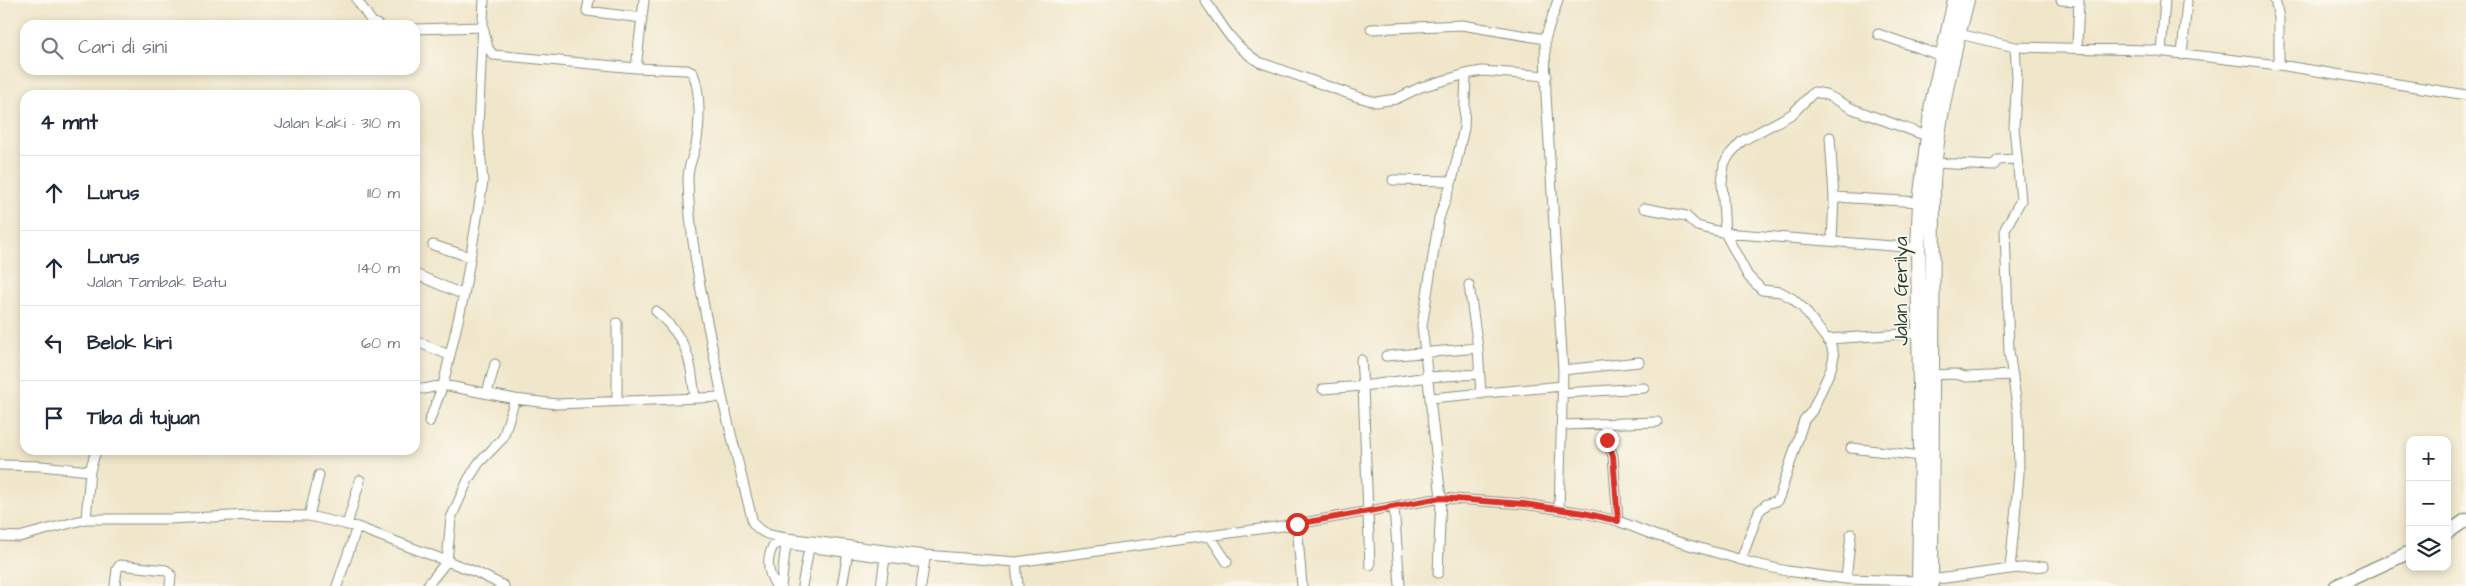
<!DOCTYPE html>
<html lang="id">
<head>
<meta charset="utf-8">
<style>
	:root { --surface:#fff; --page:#f6f6f7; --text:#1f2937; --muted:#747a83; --line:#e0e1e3 }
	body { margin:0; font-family:"Architects Daughter",sans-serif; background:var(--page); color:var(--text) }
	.controls { position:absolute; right:15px; bottom:15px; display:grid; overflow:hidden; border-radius:10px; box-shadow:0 2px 8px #0003 }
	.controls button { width:45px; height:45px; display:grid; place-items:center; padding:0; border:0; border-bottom:1px solid var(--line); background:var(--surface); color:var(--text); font:25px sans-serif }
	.stop { position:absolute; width:15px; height:15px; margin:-11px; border:4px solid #d93025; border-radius:50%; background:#fff }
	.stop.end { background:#d93025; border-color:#fff; box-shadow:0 1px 5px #0008 }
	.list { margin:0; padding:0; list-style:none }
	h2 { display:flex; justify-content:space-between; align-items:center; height:65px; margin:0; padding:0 20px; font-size:21px }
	h2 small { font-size:16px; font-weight:400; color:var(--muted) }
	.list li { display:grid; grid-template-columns:32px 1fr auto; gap:15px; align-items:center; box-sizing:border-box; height:75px; padding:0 20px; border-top:1px solid var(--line) }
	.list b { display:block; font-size:19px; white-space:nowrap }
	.list p { margin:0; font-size:16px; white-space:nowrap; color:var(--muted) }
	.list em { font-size:16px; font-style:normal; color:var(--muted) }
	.icon { flex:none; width:28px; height:28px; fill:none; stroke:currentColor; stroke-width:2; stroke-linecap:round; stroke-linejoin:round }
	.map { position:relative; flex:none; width:2466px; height:586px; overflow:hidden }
	.search { position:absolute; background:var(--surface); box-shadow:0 2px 8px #0003; left:20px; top:20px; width:400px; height:55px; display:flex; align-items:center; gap:12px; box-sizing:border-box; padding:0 18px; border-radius:15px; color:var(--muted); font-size:19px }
	.panel { position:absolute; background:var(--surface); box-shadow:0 2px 8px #0003; left:20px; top:90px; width:400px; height:365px; border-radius:15px }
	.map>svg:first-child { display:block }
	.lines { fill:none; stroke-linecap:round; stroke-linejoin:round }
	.minor-casing { stroke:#88927f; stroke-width:11 }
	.secondary-casing { stroke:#88927f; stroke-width:15 }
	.trunk-casing { stroke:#88927f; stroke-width:16 }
	.minor { stroke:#fff; stroke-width:9 }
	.secondary { stroke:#fff; stroke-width:12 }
	.trunk { stroke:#fff; stroke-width:14 }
	.route { stroke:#d93025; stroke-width:6 }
	.labels { text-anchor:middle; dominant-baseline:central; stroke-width:4; stroke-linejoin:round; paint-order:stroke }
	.street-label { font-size:19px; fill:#1f3d34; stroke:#fbf7ec }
</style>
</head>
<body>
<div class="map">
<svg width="2466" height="586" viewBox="0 0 2466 586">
	<rect width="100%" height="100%" fill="#fbf7ec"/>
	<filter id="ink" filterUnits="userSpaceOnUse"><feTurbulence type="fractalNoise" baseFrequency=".02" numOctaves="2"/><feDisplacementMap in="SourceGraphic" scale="10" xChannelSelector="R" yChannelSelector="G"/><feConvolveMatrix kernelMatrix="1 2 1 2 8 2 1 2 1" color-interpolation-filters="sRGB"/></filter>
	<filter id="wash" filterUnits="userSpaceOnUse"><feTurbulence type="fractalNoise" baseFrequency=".0096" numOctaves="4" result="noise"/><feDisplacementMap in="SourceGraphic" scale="20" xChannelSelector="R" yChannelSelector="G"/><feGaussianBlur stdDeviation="1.12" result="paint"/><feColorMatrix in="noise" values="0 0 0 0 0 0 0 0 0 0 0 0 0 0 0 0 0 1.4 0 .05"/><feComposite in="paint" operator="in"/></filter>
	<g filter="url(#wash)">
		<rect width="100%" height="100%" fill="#f0e6ca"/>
	</g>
	<g filter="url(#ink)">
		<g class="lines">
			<defs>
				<path id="minor" d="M357,0L372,22L378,25
					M589,0L587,11L642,18
					M1205,0C1222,25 1233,46 1259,62L1358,97L1376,102L1396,99L1421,87L1466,74
					M1558,0L1545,39L1546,95L1563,370L1559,509
					M2061,0L2079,1
					M2275,0L2279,18V65
					M483,27L488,48L493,55L636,68L687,70L693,73C701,93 700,125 696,145C693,157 688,166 688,178C689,252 709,325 722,397
					M415,29L483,27
					M1371,29L1462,25L1545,39
					M1878,34L1942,56
					M1959,34L2015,47L2148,50L2279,65L2466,95
					M2077,47L2079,0
					M2161,52L2165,0
					M2182,55L2187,2
					M636,68L644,0
					M1830,137L1834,197L1832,241
					M1934,163L1993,166L1998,160L2017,159
					M1393,180L1452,181
					M1834,197L1920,202
					M1644,208L1686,216L1697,226L1725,233L1918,248
					M433,245L470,257
					M415,274L464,295
					M656,311C688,341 690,356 695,398
					M1828,339L1920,333
					M415,341L449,355
					M1478,348L1481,394
					M1386,356L1478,348L1469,285
					M1563,370L1639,362
					M1931,375L1955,374L1966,377L2013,375
					M415,387L424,389L443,385L515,399L557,404L722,397L753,523C762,535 773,536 787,538L925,555L1016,562L1297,524L1441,498L1524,504L1584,513L1618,521L1654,535L1756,564L1787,571L1846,579L1919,581
					M1323,389L1363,386L1361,360
					M487,393L495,364
					M1563,393L1644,388
					M1431,398L1563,386
					M617,401V323
					M429,422L443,385L464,295L483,182L478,128L484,0
					M1605,424L1608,443L1613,456L1618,521
					M1562,425L1657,422
					M1851,448L1921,456
					M96,450L90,471L86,519H169L251,515L309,516L357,527L476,572L504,586
					M0,465L41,466L90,471
					M1394,507L1400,586
					M309,516L319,475
					M1297,524L1302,586
					M347,525L360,480
					M0,536L19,537L86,519
					M1210,536L1227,562
					M1741,560L1759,511L1767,504L1777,501L1780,495L1804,420L1812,411L1831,369L1834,356L1831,345L1803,308L1793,299L1781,292L1762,290L1748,276L1725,233L1722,183L1724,164L1730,154L1742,141L1792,114L1814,92L1825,94L1853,109L1927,136
					M1016,562L1018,586
					M1370,565L1363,386L1428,377L1479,374
					M2010,569L2044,566
					M1438,573L1441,498L1422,326L1439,218L1452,181L1464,128L1466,74L1482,71L1547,76
					M1846,579L1851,534
					M1931,580L2010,569L2019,474L2018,413L2009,351L2005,229L2021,200L2014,127L2017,77L2015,47
					M115,586L117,569L120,565L166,570L171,575L170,586
					M337,586L357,527
					M427,586L447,561L451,518L468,480L478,464L503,438L515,399
					M776,586C767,572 766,560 773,546L779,543L924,563
					M781,586L786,544
					M802,586L809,548
					M842,586L848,552
					M881,586L885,558
					M921,586L925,559"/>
				<path id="secondary" d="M2447,533L2466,520
					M2336,586L2410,552"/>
				<path id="trunk" d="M1919,586L1921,456L1918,248L1920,202L1932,104L1955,0
					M1931,586L1933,181C1937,120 1952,59 1967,0"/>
			</defs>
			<use href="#minor" class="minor-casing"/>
			<use href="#secondary" class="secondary-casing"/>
			<use href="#trunk" class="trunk-casing"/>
			<use href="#minor" class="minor"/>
			<use href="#secondary" class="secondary"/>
			<use href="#trunk" class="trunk"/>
		</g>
	</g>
	<g class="lines" filter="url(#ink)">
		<path class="route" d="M1297,524L1441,498L1524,504L1584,513L1618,521L1613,456L1607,440"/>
	</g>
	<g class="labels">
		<g class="street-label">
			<text transform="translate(1901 291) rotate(-90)">Jalan Gerilya</text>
		</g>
	</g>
</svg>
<div class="controls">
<button>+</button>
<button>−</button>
<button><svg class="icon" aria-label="layers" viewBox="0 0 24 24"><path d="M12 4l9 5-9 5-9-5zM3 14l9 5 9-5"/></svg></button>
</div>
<div class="stop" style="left:1297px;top:524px"></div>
<div class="stop end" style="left:1607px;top:440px"></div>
<div class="search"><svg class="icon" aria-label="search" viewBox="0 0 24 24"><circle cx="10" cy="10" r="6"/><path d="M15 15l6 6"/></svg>Cari di sini</div>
<section class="panel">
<h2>4 mnt<small>Jalan kaki · 310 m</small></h2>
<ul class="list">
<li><svg class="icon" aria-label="ahead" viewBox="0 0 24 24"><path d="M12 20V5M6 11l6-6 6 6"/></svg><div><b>Lurus</b></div><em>110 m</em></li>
<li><svg class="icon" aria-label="ahead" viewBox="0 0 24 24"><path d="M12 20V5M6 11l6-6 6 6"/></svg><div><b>Lurus</b><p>Jalan Tambak Batu</p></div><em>140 m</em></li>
<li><svg class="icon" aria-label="left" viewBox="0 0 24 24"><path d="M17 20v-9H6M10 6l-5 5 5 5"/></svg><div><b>Belok kiri</b></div><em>60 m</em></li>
<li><svg class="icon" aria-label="arrive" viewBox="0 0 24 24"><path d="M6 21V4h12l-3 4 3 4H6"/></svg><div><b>Tiba di tujuan</b></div></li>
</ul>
</section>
</div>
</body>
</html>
